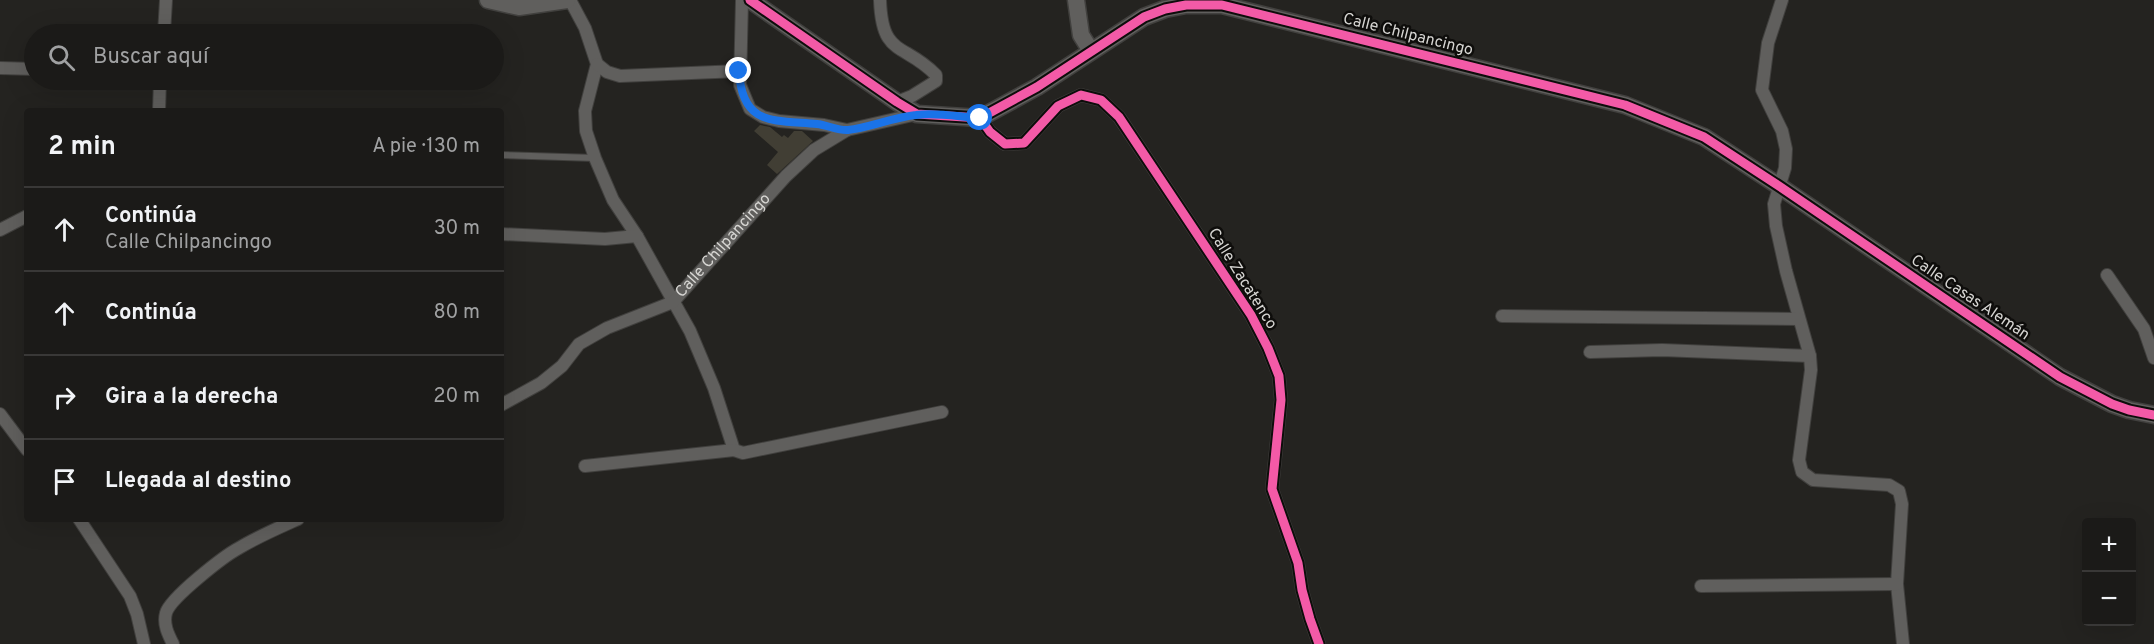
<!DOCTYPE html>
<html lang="es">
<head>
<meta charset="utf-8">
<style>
	:root { --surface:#1b1a18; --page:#242321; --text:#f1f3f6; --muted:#a0a1a2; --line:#393837 }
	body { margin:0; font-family:Overpass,sans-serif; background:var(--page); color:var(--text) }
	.controls { position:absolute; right:18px; bottom:18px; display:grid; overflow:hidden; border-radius:6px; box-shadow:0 6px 24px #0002 }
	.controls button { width:54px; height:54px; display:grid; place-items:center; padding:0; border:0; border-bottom:2px solid var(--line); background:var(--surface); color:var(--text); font:30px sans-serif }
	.stop { position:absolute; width:18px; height:18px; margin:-14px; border:4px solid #1a73e8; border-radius:50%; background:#fff }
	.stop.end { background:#1a73e8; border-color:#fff; box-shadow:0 2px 6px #0008 }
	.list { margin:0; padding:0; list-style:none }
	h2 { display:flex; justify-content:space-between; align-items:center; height:78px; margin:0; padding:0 24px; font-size:26px }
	h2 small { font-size:20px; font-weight:400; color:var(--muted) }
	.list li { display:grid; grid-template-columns:39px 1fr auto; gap:18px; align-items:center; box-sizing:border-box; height:84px; padding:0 24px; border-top:2px solid var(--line) }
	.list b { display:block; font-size:22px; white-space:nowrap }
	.list p { margin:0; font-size:20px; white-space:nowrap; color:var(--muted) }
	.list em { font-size:20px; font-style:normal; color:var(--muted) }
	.icon { flex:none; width:33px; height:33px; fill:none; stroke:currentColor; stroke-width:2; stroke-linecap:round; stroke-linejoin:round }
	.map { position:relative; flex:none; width:2154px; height:644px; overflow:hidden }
	.search { position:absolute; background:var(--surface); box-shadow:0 6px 24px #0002; left:24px; top:24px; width:480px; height:66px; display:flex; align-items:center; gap:15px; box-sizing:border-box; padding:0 21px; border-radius:33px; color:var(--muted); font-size:22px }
	.panel { position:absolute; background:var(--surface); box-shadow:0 6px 24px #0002; left:24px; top:108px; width:480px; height:414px; border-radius:6px }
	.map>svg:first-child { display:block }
	.building { fill:#413e34 }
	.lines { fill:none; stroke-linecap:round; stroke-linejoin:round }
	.service-casing { stroke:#41403e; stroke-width:8 }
	.minor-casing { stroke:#41403e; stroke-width:14 }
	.tertiary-casing { stroke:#41403e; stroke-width:19 }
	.service { stroke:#605f5d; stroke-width:6 }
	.minor { stroke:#605f5d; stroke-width:12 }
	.tertiary { stroke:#605f5d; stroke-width:16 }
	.cycleway-casing { stroke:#0e0d0b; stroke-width:13 }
	.cycleway { stroke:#f35aa7; stroke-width:9 }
	.route { stroke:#1a73e8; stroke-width:8 }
	.labels { text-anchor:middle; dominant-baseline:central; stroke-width:5; stroke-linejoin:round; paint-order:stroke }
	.street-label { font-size:16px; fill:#d6d5d2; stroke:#0e0d0b }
</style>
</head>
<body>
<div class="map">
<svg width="2154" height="644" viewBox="0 0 2154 644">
	<rect width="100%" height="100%" fill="#242320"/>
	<path class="building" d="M760,125L770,127L782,137L784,135L788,138L794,131H802L813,141L777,174L767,165L778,152L754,131Z"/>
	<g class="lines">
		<defs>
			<path id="service" d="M501,155L595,158"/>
			<g id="minor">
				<path d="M570,0L585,28L597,64L585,111L586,131L595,158L613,200L637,236L690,331L714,388L734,450L743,453L942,412"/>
				<path d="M742,0L740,85L750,109L763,117L779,121L824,125L847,130L917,114"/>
				<path d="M880,0C882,58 904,42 936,75V81L912,96L897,102"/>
				<path d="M1782,0L1768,43L1762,90L1782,131L1786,149L1785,168L1774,204L1776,226L1786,271L1810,356L1811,370L1799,460L1802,472L1813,480L1889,485L1899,491L1902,504L1897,584L1903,644"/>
				<path d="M164,34L166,0"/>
				<path d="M597,64L607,72L620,76L739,71"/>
				<path d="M0,68L34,69"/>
				<path d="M159,111L160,80"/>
				<path d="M980,118L990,132L1005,144L1024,143L1058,106L1081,95L1101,100L1119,117L1251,315L1268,348L1279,376L1281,400L1272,489L1298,563L1302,590L1310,619L1319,644"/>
				<path d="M0,230L27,216"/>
				<path d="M501,234L605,239L637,236"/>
				<path d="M2107,275L2144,329L2154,358"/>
				<path d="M1502,316L1799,319"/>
				<path d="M1590,352L1662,350L1810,356"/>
				<path id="s1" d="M501,405L541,383L562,366L579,344L607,328L673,302L786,176L814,150L847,130"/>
				<path d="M0,414L27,450"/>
				<path d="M585,466L734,450"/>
				<path d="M79,519L130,596L137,614L144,644"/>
				<path d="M1701,586L1897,584"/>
				<path d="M173,644C168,634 163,624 166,613C170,598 224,556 239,548C257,537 278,528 298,519"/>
			</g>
			<path id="tertiary" d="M488,0L519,7L567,0
				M750,0L897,102L917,114L980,118L1037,87L1144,17L1165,9L1186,5H1222L1625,105L1704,137L1779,186L2060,377L2112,404L2129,410L2154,415
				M1076,0L1081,35L1091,51"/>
		</defs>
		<use href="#service" class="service-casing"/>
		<use href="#minor" class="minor-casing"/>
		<use href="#tertiary" class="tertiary-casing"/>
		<use href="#service" class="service"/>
		<use href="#minor" class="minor"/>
		<use href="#tertiary" class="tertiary"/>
		<defs>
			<path id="cycleway" d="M750,0L897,102L917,114L980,118L1037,87L1144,17L1165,9L1186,5H1222L1625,105L1704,137L1779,186L2060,377L2112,404L2129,410L2154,415
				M980,118L990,132L1005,144L1024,143L1058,106L1081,95L1101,100L1119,117L1251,315L1268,348L1279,376L1281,400L1272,489L1298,563L1302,590L1310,619L1319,644"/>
		</defs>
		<use href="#cycleway" class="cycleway-casing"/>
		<use href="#cycleway" class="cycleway"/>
	</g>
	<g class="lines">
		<path class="route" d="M739,71C742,126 773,120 817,124C827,125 839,131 848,130C869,128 894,117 916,115C936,112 960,117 980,118"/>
	</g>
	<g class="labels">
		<g class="street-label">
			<text transform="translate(1408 35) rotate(14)">Calle Chilpancingo</text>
			<text stroke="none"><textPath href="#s1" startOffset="279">Calle Chilpancingo</textPath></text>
			<text transform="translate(1242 279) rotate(58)">Calle Zacatenco</text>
			<text transform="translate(1970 298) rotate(34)">Calle Casas Alemán</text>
		</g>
	</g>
</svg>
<div class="controls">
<button>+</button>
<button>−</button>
</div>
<div class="stop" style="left:980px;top:118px"></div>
<div class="stop end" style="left:739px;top:71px"></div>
<div class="search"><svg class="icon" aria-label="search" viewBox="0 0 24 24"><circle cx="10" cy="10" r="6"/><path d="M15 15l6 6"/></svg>Buscar aquí</div>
<section class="panel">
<h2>2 min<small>A pie · 130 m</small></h2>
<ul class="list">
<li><svg class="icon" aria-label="ahead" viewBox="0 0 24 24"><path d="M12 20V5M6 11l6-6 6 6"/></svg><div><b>Continúa</b><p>Calle Chilpancingo</p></div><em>30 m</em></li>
<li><svg class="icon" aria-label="ahead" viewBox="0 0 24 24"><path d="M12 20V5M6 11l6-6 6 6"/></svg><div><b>Continúa</b></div><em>80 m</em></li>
<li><svg class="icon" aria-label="right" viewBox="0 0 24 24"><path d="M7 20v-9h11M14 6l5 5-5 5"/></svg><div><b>Gira a la derecha</b></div><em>20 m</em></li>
<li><svg class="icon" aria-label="arrive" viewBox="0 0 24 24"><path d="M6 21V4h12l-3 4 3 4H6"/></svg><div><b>Llegada al destino</b></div></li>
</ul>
</section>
</div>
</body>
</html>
